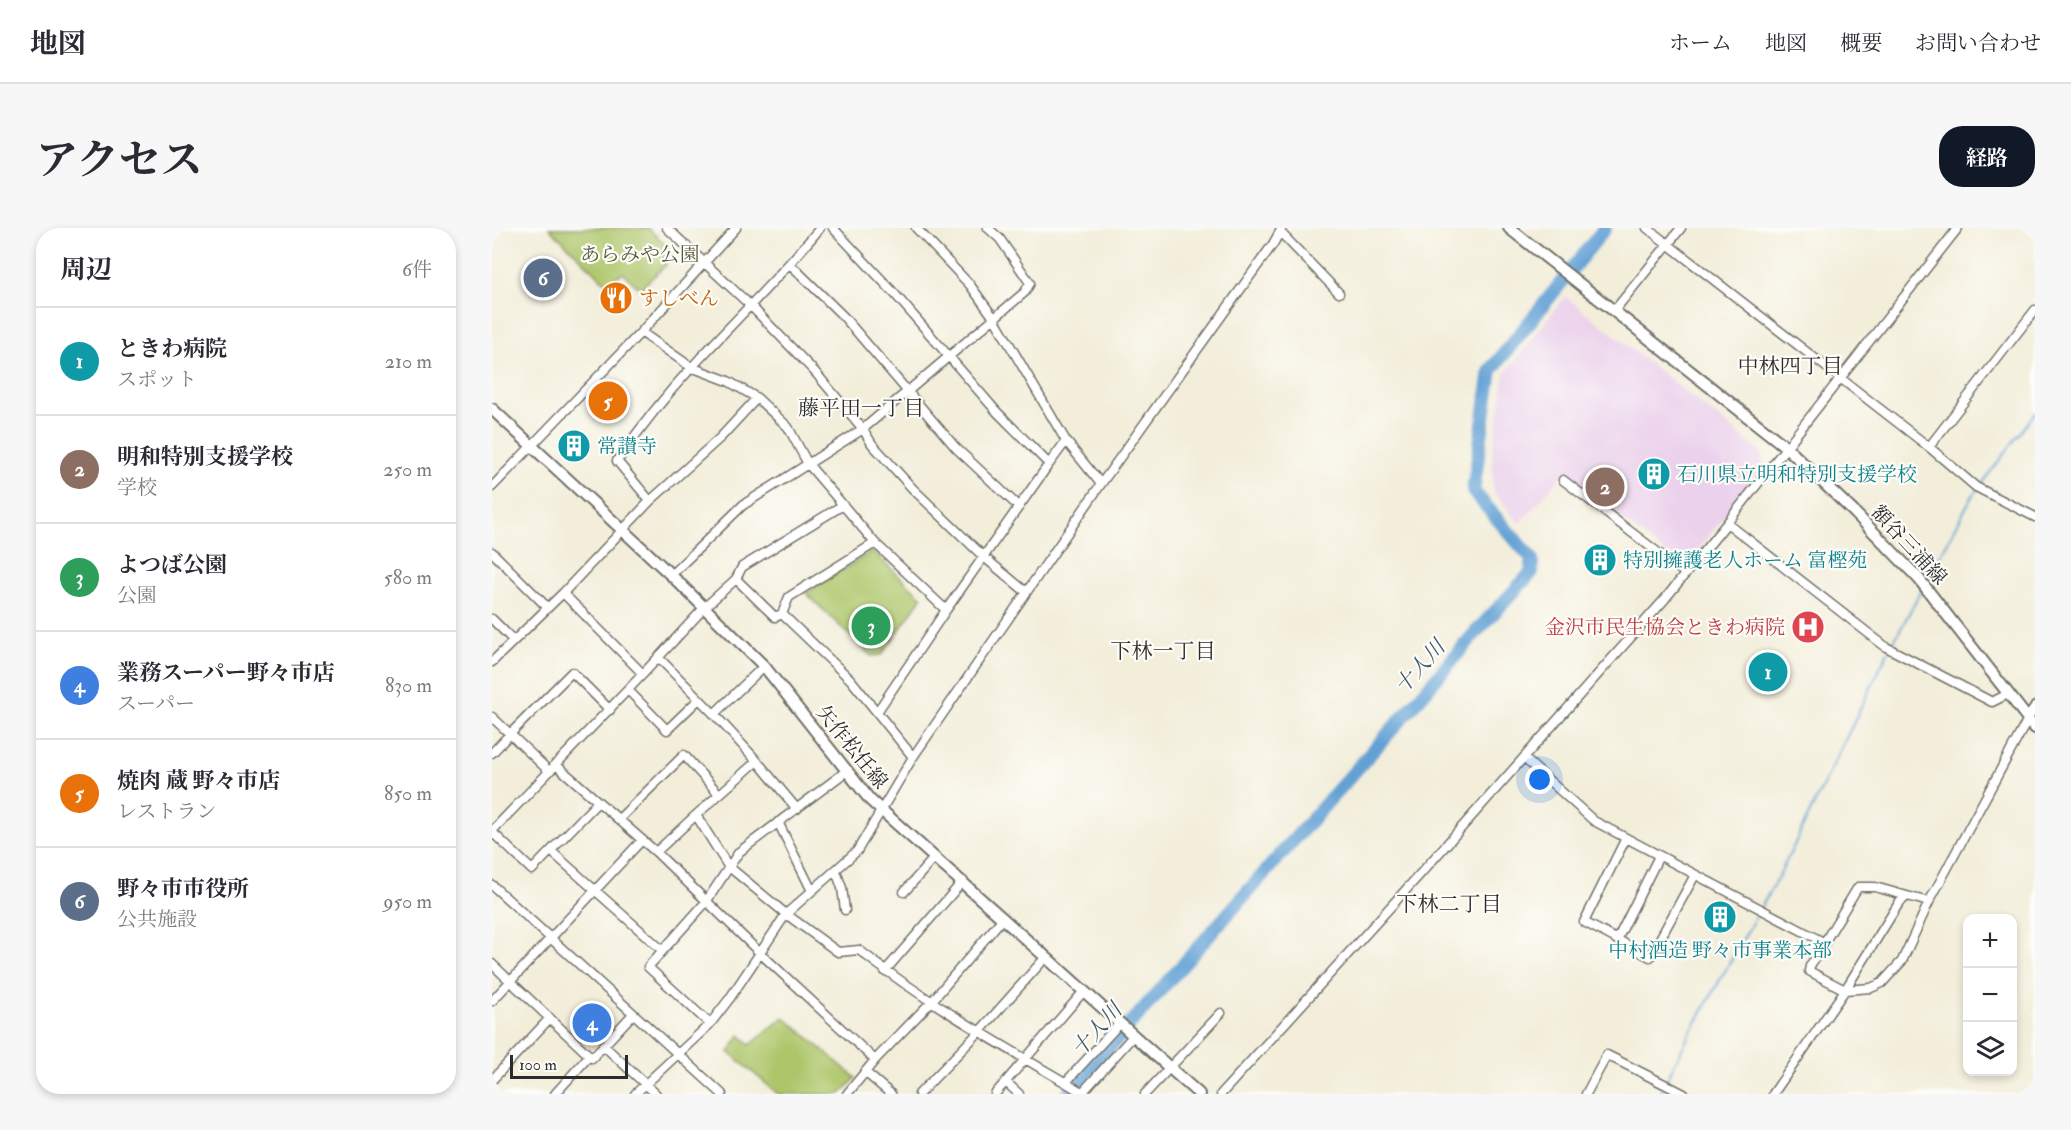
<!DOCTYPE html>
<html lang="ja">
<head>
<meta charset="utf-8">
<style>
	:root { --surface:#fff; --page:#f7f7f7; --text:#2b2b33; --muted:#7c7c81; --line:#e1e1e2; --accent:#111827 }
	body { margin:0; font-family:"IM FELL Double Pica","Noto Serif JP",serif; background:var(--page); color:var(--text) }
	.controls { position:absolute; right:18px; bottom:18px; display:grid; overflow:hidden; border-radius:12px; box-shadow:0 3px 9px #0003 }
	.controls button { width:54px; height:54px; display:grid; place-items:center; padding:0; border:0; border-bottom:2px solid var(--line); background:var(--surface); color:var(--text); font:30px sans-serif }
	.scale { position:absolute; left:18px; bottom:15px; width:118px; box-sizing:border-box; padding-left:6px; border:3px solid #2b2b2b; border-top:0; font-size:16px; line-height:21px; white-space:nowrap; color:#2b2b2b; -webkit-text-stroke:4px #fdfcf7; paint-order:stroke }
	.you { position:absolute; left:1048px; top:552px; width:21px; height:21px; margin:-15px; border:4px solid #fff; border-radius:50%; background:#1a73e8; box-shadow:0 0 0 9px #1a73e833 }
	.badge { display:grid; place-items:center; width:39px; height:39px; border-radius:50%; background:var(--accent); color:#fff; font-size:20px; font-weight:700 }
	.pin { position:absolute; translate:-50% -50%; border:3px solid #fff; box-shadow:0 2px 6px #0006 }
	.list { margin:0; padding:0; list-style:none }
	h2 { display:flex; justify-content:space-between; align-items:center; height:78px; margin:0; padding:0 24px; font-size:26px }
	h2 small { font-size:20px; font-weight:400; color:var(--muted) }
	.list li { display:grid; grid-template-columns:39px 1fr auto; gap:18px; align-items:center; box-sizing:border-box; height:108px; padding:0 24px; border-top:2px solid var(--line) }
	.list b { display:block; font-size:22px; white-space:nowrap }
	.list p { margin:0; font-size:20px; white-space:nowrap; color:var(--muted) }
	.list em { font-size:20px; font-style:normal; color:var(--muted) }
	.icon { flex:none; width:33px; height:33px; fill:none; stroke:currentColor; stroke-width:2; stroke-linecap:round; stroke-linejoin:round }
	.map { position:relative; flex:none; width:1543px; height:866px; overflow:hidden; border-radius:24px }
	header { display:flex; align-items:center; gap:36px; box-sizing:border-box; height:84px; padding:0 30px; background:var(--surface); border-bottom:2px solid var(--line) }
	header strong { font-size:28px }
	nav { display:flex; gap:33px; margin-inline-start:auto; font-size:21px }
	.intro { display:flex; align-items:center; justify-content:space-between; box-sizing:border-box; height:144px; padding:0 36px }
	h1 { margin:0; font-size:42px }
	.button { padding:15px 27px; border-radius:24px; background:var(--accent); color:#fff; font-size:21px; font-weight:700 }
	main { display:flex; gap:36px; padding:0 36px }
	aside { flex:1; background:var(--surface); border-radius:24px; box-shadow:0 3px 9px #0003 }
	.map>svg:first-child { display:block }
	.built { fill:#ebd1ec }
	.green { fill:#aec66b; stroke:#6c784b; stroke-width:1.5 }
	.lines { fill:none; stroke-linecap:round; stroke-linejoin:round }
	.stream { stroke:#63a1d5; stroke-width:2 }
	.river { stroke:#63a1d5; stroke-width:14 }
	.minor-casing { stroke:#716f68; stroke-width:11 }
	.major-casing { stroke:#716f68; stroke-width:14 }
	.minor { stroke:#fff; stroke-width:8 }
	.major { stroke:#fff; stroke-width:10 }
	.labels { text-anchor:middle; dominant-baseline:central; stroke-width:4.5; stroke-linejoin:round; paint-order:stroke }
	.park-label { font-size:20px; fill:#525a3e; stroke:#fdfcf7 }
	.food-label { font-size:20px; fill:#c56008; stroke:#fdfcf7; text-anchor:start }
	.culture-label { font-size:20px; fill:#0d838f; stroke:#fdfcf7; text-anchor:start }
	.street-label { font-size:20px; fill:#2b2b2b; stroke:#fdfcf7 }
	.health-label { font-size:20px; fill:#be3a42; stroke:#fdfcf7; text-anchor:end }
	.neighbourhood-label { font-size:21px; fill:#2b2b2b; stroke:#fdfcf7 }
	.water-label { font-size:21px; font-style:italic; fill:#415a6f; stroke:#fdfcf7 }
</style>
</head>
<body>
<header>
<strong>地図</strong>
<nav><a>ホーム</a><a>地図</a><a>概要</a><a>お問い合わせ</a></nav>
</header>
<div class="intro"><h1>アクセス</h1><a class="button">経路</a></div>
<main>
<aside>
<h2>周辺<small>6件</small></h2>
<ul class="list">
<li><span class="badge" style="background:#0f9aa8">1</span><div><b>ときわ病院</b><p>スポット</p></div><em>210 m</em></li>
<li><span class="badge" style="background:#8d6e63">2</span><div><b>明和特別支援学校</b><p>学校</p></div><em>250 m</em></li>
<li><span class="badge" style="background:#2e9e5b">3</span><div><b>よつば公園</b><p>公園</p></div><em>580 m</em></li>
<li><span class="badge" style="background:#3f7fe0">4</span><div><b>業務スーパー野々市店</b><p>スーパー</p></div><em>830 m</em></li>
<li><span class="badge" style="background:#e8710a">5</span><div><b>焼肉 蔵 野々市店</b><p>レストラン</p></div><em>850 m</em></li>
<li><span class="badge" style="background:#5c6f8a">6</span><div><b>野々市市役所</b><p>公共施設</p></div><em>950 m</em></li>
</ul>
</aside>
<div class="map">
<svg width="1543" height="866" viewBox="0 0 1543 866">
	<rect width="100%" height="100%" fill="#fdfcf7"/>
	<filter id="ink" filterUnits="userSpaceOnUse"><feTurbulence type="fractalNoise" baseFrequency=".0167" numOctaves="2"/><feDisplacementMap in="SourceGraphic" scale="12" xChannelSelector="R" yChannelSelector="G"/><feConvolveMatrix kernelMatrix="1 2 1 2 8 2 1 2 1" color-interpolation-filters="sRGB"/></filter>
	<filter id="wash" filterUnits="userSpaceOnUse"><feTurbulence type="fractalNoise" baseFrequency=".008" numOctaves="4" result="noise"/><feDisplacementMap in="SourceGraphic" scale="24" xChannelSelector="R" yChannelSelector="G"/><feGaussianBlur stdDeviation="1.35" result="paint"/><feColorMatrix in="noise" values="0 0 0 0 0 0 0 0 0 0 0 0 0 0 0 0 0 1.4 0 .05"/><feComposite in="paint" operator="in"/></filter>
	<g filter="url(#wash)">
		<rect width="100%" height="100%" fill="#f3eeda"/>
		<path class="built" d="M1073,68L1269,224L1272,240L1192,339L1071,246L1028,296L1001,264L1000,226L1013,146Z"/>
		<path class="green" d="M57,0H156L177,20L173,24L174,37L148,61L131,45L114,55Z
			M380,323L430,369L390,427L379,428L314,365Z
			M292,789L364,850L349,866H286L237,824L248,807L258,817Z"/>
		<g class="lines">
			<path class="stream" d="M1435,353L1479,270L1543,185
				M1399,419L1430,361
				M1174,853L1198,805L1289,644L1396,424
				M1168,866L1172,858"/>
			<path class="river" d="M576,866L919,480L983,405L1040,344V331L981,263L999,142L1113,0"/>
		</g>
	</g>
	<g filter="url(#ink)">
		<g class="lines">
			<defs>
				<path id="minor" d="M175,0L259,78L323,144L371,201L380,216L421,261L492,329L534,364
					M341,0L402,65L505,184L557,236
					M1155,0L1437,219L1484,259L1543,289
					M788,4L847,65
					M298,36L352,89L464,220L527,279
					M1122,83L1189,0
					M149,104L199,139L236,153L265,170L296,199L316,236L351,277
					M574,213L609,256
					M1437,219L1543,82
					M1071,252L1194,346
					M0,259L149,104L244,0
					M158,273L125,233C148,200 172,169 200,139C243,92 288,49 328,0
					M1235,295L1394,419L1500,474L1516,466
					M0,324L55,379
					M179,347L251,277L371,201L533,64L538,55L508,11L496,0
					M244,351L283,389L290,386L359,452L421,529
					M71,365L151,446L212,380L244,351L250,339L351,277L383,315L454,382L557,236L574,213L502,90L478,57L424,0
					M290,386L297,369L383,315
					M0,391L21,412
					M166,429L222,486L265,533L204,587L236,638L294,686L346,724L367,722C437,777 517,821 593,866
					M0,434L71,365L158,273L229,209L265,170
					M136,462L175,502L207,471
					M385,484L454,382
					M222,486L272,438
					M0,489L18,506L80,444L118,482
					M0,525L18,506L57,543
					M1032,530L1102,593L1333,715
					M265,533L305,581
					M63,536L164,624L267,724L383,832L355,866
					M126,592L192,527L226,565
					M286,594L320,663
					M0,603L151,446
					M0,604L40,642L106,574
					M1134,610L1092,694L1158,729L1203,647
					M59,623L170,722
					M164,624L204,587
					M344,643L350,660L353,682
					M0,657L230,866
					M412,664L443,629
					M1415,668L1383,659H1366L1318,738L1317,743L1353,762L1407,675L1415,668L1437,674
					M1125,712L1167,628
					M0,736L100,830L141,786
					M393,743L471,653
					M0,773L150,612
					M218,796L156,739L214,674L247,624L356,542
					M111,817L164,866
					M383,832L440,773L511,690
					M373,844L399,866
					M0,852L58,790
					M514,854L527,866
					M574,854L628,795
					M63,866L98,827
					M143,866L218,796L238,770L294,686L365,623L421,529L609,256L781,16L790,0
					M427,866L488,803L554,729
					M503,866L592,763
					M589,866L642,807
					M653,866L729,785
					M729,866L930,644L1172,372L1235,295L1466,0
					M1094,866L1115,827L1192,866
					M1281,866L1353,762L1379,760L1390,755L1410,733L1437,674L1543,478"/>
				<path id="major" d="M1017,0L1294,219L1363,285L1427,351L1543,500
					M0,181L179,347L272,438L378,572L707,866"/>
			</defs>
			<use href="#minor" class="minor-casing"/>
			<use href="#major" class="major-casing"/>
			<use href="#minor" class="minor"/>
			<use href="#major" class="major"/>
		</g>
	</g>
	<defs>
		<symbol id="restaurant-disc" viewBox="-11 -11 22 22"><circle r="9.5" fill="#e8710a" stroke="#fdfcf7"/><path d="M-5-6h1v4h1v-4h1v4h1v-4h1v5L-1.5 .5V6h-2V.5L-5-1ZM5-6V6H3V1.5H1.5Q1.5-4 5-6Z" fill="#fff"/></symbol>
		<symbol id="building-disc" viewBox="-11 -11 22 22"><circle r="9.5" fill="#0f9aa8" stroke="#fdfcf7"/><path d="M-4-6H4V6H1V3H-1V6H-4ZM-2.5-4.3h1.7v1.8h-1.7ZM.8-4.3h1.7v1.8H.8ZM-2.5-1h1.7V.8h-1.7ZM.8-1h1.7V.8H.8Z" fill="#fff"/></symbol>
		<symbol id="hospital-disc" viewBox="-11 -11 22 22"><circle r="9.5" fill="#e0444e" stroke="#fdfcf7"/><path d="M-5-5h3v3.5h4V-5h3V5h-3V1.5h-4V5h-3Z" fill="#fff"/></symbol>
	</defs>
	<g fill-rule="evenodd">
		<use href="#restaurant-disc" x="105" y="51" width="38" height="38"/>
		<use href="#building-disc" x="63" y="199" width="38" height="38"/>
		<use href="#building-disc" x="1143" y="227" width="38" height="38"/>
		<use href="#building-disc" x="1089" y="313" width="38" height="38"/>
		<use href="#hospital-disc" x="1297" y="380" width="38" height="38"/>
		<use href="#building-disc" x="1209" y="670" width="38" height="38"/>
	</g>
	<g class="labels">
		<g class="park-label">
			<text x="148" y="26">あらみや公園</text>
		</g>
		<g class="food-label">
			<text x="147" y="70">すしべん</text>
		</g>
		<g class="culture-label">
			<text x="105" y="218">常讃寺</text>
			<text x="1185" y="246">石川県立明和特別支援学校</text>
			<text x="1131" y="332">特別擁護老人ホーム 富樫苑</text>
			<text x="1228" y="722" text-anchor="middle">中村酒造 野々市事業本部</text>
		</g>
		<g class="street-label">
			<text transform="translate(1417 317) rotate(47)">額谷三浦線</text>
			<text transform="translate(360 519) rotate(51)">矢作松任線</text>
		</g>
		<g class="health-label">
			<text x="1293" y="399">金沢市民生協会ときわ病院</text>
		</g>
		<g class="neighbourhood-label">
			<text x="1298" y="138">中林四丁目</text>
			<text x="369" y="180">藤平田一丁目</text>
			<text x="671" y="423">下林一丁目</text>
			<text x="957" y="676">下林二丁目</text>
		</g>
		<g class="water-label">
			<text transform="translate(928 439) rotate(-48)">十人川</text>
			<text transform="translate(605 802) rotate(-48)">十人川</text>
		</g>
	</g>
</svg>
<div class="controls">
<button>+</button>
<button>−</button>
<button><svg class="icon" aria-label="layers" viewBox="0 0 24 24"><path d="M12 4l9 5-9 5-9-5zM3 14l9 5 9-5"/></svg></button>
</div>
<div class="scale">100 m</div>
<div class="you"></div>
<div class="pin badge" style="left:1276px;top:444px;background:#0f9aa8">1</div>
<div class="pin badge" style="left:1113px;top:259px;background:#8d6e63">2</div>
<div class="pin badge" style="left:379px;top:398px;background:#2e9e5b">3</div>
<div class="pin badge" style="left:100px;top:795px;background:#3f7fe0">4</div>
<div class="pin badge" style="left:116px;top:173px;background:#e8710a">5</div>
<div class="pin badge" style="left:51px;top:50px;background:#5c6f8a">6</div>
</div>
</main>
</body>
</html>
